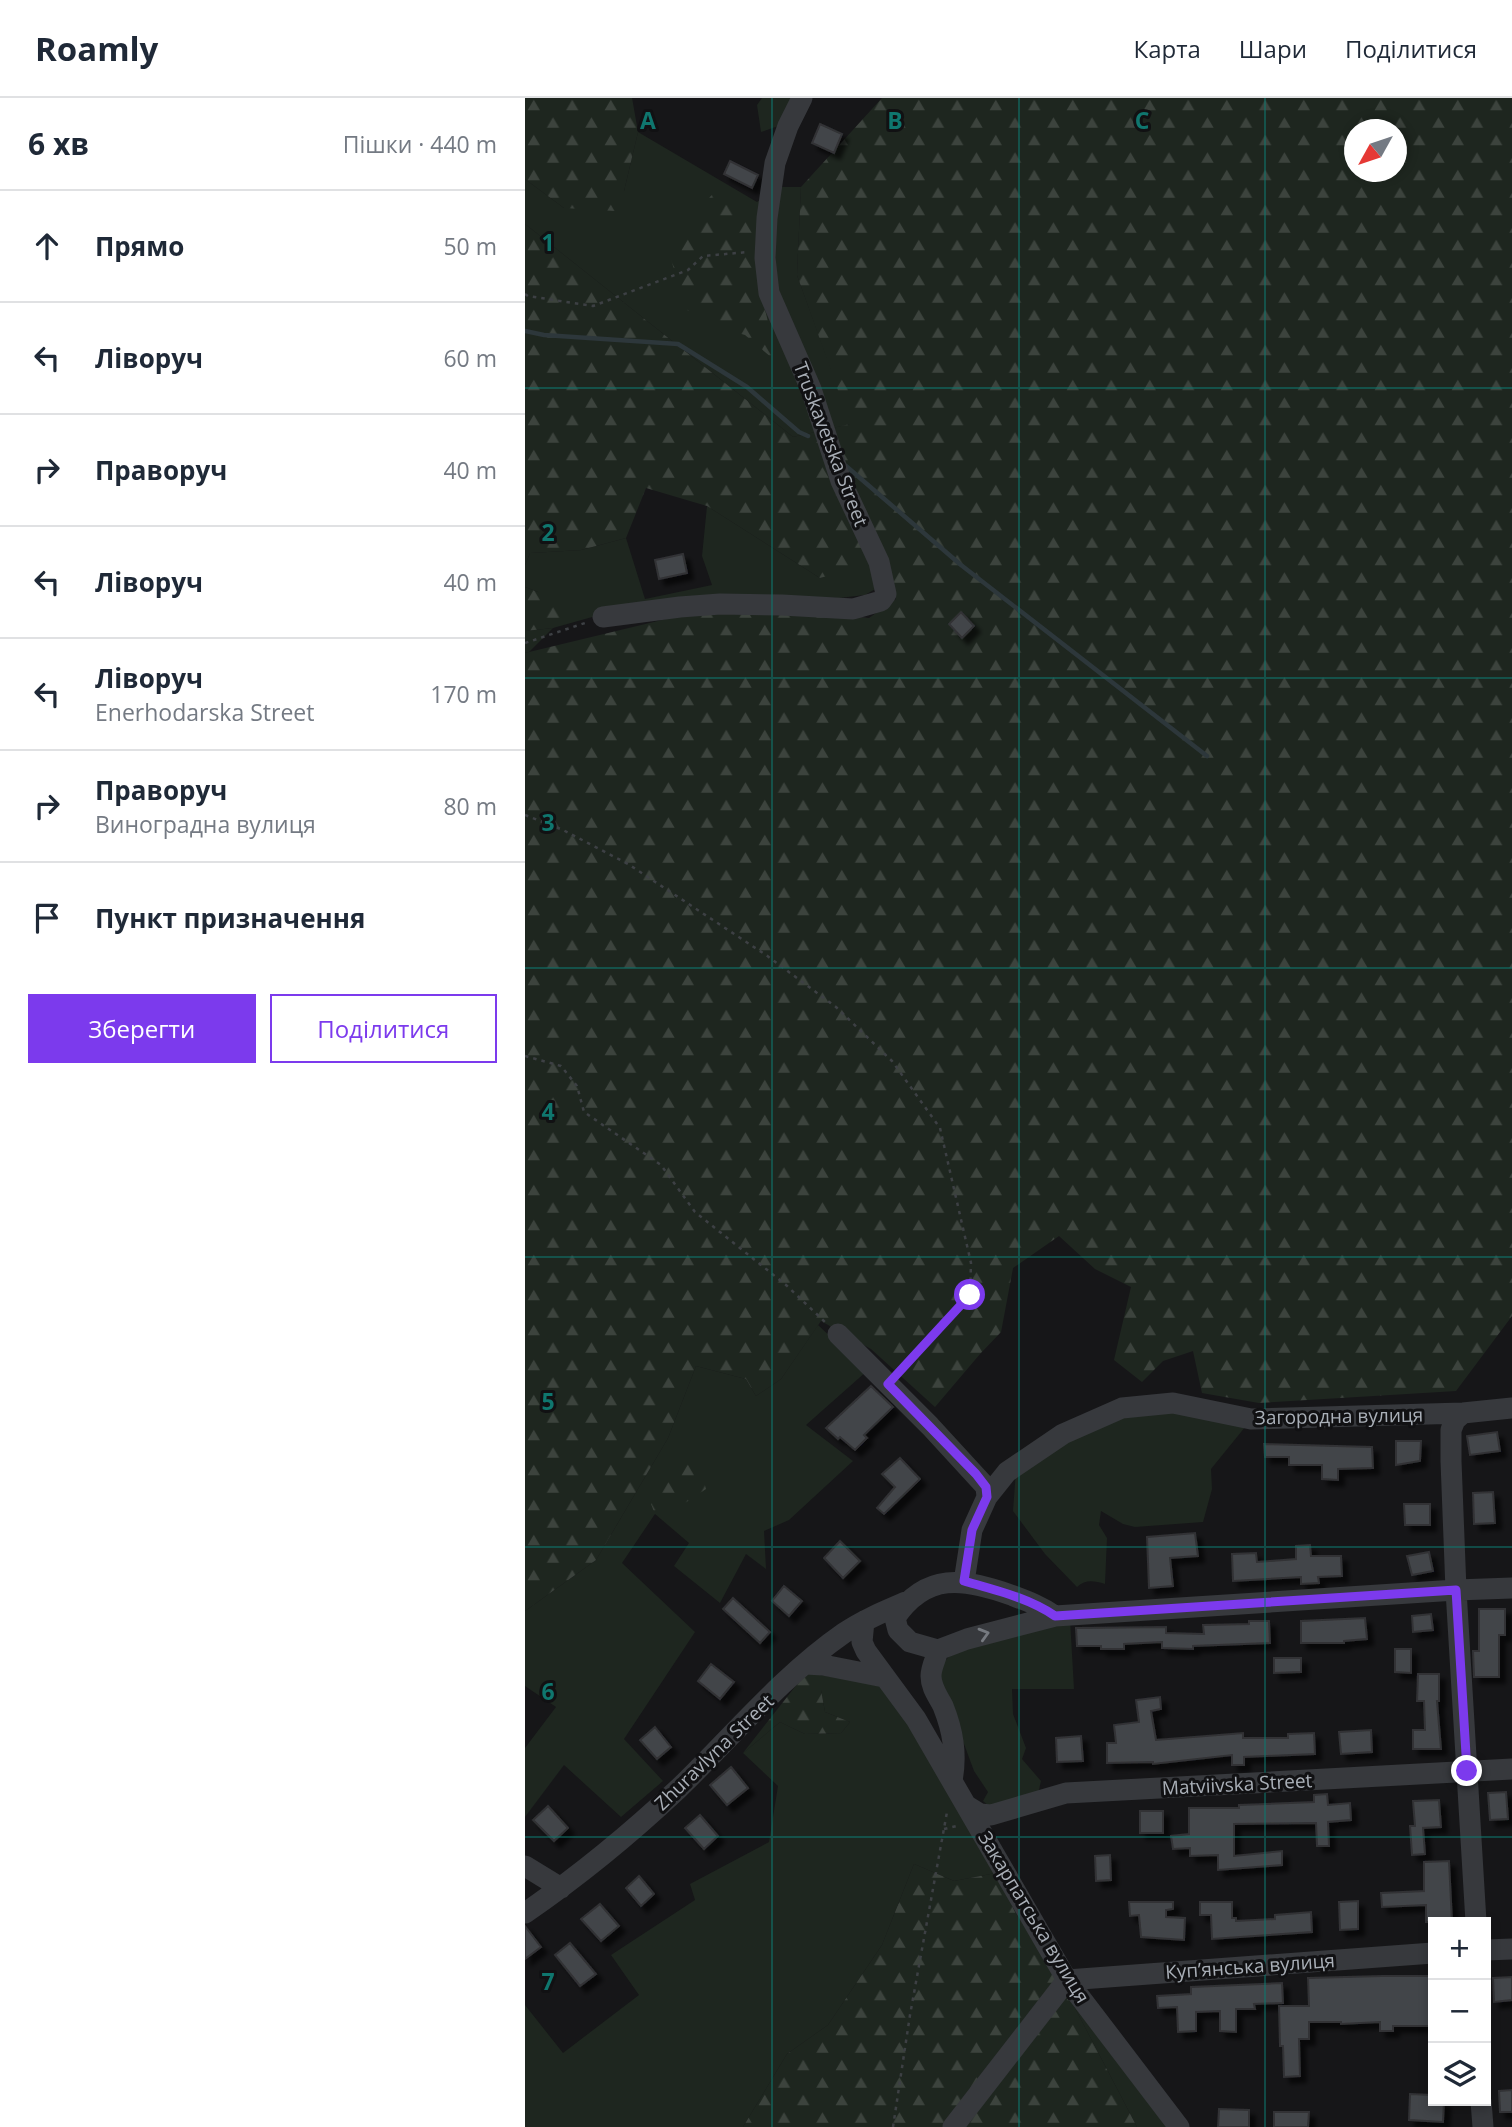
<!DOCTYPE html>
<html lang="uk">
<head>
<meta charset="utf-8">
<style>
	:root { --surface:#fff; --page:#f6f6f7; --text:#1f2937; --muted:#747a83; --line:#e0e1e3; --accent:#7c3aed }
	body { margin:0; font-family:"Open Sans",sans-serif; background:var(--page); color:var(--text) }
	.controls { position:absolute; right:21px; bottom:21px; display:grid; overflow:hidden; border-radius:0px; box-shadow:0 4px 10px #0003 }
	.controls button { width:63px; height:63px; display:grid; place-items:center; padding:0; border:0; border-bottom:2px solid var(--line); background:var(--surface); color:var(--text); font:35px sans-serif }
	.compass { position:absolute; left:819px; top:21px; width:63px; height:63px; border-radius:50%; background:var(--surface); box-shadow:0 4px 10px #0003; rotate:230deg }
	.stop { position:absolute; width:21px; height:21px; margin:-16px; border:5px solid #7c3aed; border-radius:50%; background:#fff }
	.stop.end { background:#7c3aed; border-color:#fff; box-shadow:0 2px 7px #0008 }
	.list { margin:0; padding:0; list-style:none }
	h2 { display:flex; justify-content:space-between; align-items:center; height:91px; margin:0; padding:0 28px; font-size:30px }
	h2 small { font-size:23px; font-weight:400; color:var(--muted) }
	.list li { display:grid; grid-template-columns:46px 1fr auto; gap:21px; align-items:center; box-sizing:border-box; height:112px; padding:0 28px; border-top:2px solid var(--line) }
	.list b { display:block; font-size:26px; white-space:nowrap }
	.list p { margin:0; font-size:23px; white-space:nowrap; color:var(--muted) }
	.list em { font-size:23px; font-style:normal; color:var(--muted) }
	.actions { display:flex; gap:14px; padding:21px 28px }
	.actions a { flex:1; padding:16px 0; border:2px solid var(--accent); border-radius:0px; text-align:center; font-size:24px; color:var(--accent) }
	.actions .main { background:var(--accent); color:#fff }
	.icon { flex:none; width:38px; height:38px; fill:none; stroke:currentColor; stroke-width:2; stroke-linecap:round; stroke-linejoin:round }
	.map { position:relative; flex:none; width:987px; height:2029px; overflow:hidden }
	header { display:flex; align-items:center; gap:42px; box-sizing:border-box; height:98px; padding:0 35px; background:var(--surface); border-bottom:2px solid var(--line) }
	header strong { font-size:33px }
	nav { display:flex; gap:38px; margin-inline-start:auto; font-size:24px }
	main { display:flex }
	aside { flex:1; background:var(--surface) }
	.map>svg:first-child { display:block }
	.green { fill:#1e261f }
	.forest { fill:url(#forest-firs); fill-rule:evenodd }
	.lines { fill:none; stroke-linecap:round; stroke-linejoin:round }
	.stream { stroke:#2d373b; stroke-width:4.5 }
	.building { fill:#434548; stroke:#303134; stroke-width:2; filter:url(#shadow) }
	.path { stroke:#3d4044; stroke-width:2.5; stroke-dasharray:3.5 5; stroke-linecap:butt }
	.minor { stroke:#37393d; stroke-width:21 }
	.oneway { stroke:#767a80 }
	.route { stroke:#7c3aed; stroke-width:9 }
	.grid { fill:none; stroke:#0f766e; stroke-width:2; stroke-opacity:0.55 }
	.labels { text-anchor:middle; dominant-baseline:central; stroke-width:6; stroke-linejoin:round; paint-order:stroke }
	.street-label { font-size:19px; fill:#a9afb7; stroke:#111113 }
	.grid-label { font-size:23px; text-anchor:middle; font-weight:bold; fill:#0f766e; stroke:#111113; stroke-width:6; stroke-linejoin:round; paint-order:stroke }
</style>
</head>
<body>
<header>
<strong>Roamly</strong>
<nav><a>Карта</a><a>Шари</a><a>Поділитися</a></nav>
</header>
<main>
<aside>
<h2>6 хв<small>Пішки · 440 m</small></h2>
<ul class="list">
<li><svg class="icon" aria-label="ahead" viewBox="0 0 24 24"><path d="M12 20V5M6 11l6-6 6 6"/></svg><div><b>Прямо</b></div><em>50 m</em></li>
<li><svg class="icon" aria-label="left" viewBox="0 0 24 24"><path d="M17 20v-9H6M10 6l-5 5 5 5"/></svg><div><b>Ліворуч</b></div><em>60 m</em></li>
<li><svg class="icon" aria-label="right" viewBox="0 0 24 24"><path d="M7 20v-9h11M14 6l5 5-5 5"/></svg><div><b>Праворуч</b></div><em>40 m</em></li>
<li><svg class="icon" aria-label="left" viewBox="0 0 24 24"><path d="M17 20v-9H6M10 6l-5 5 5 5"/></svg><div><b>Ліворуч</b></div><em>40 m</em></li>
<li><svg class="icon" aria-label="left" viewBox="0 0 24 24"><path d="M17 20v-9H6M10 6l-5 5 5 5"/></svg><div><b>Ліворуч</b><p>Enerhodarska Street</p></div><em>170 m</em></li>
<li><svg class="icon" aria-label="right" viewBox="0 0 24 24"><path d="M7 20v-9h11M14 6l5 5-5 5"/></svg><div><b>Праворуч</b><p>Виноградна вулиця</p></div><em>80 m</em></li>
<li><svg class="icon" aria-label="arrive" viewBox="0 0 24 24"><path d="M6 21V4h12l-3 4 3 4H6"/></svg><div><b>Пункт призначення</b></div></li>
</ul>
<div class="actions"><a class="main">Зберегти</a><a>Поділитися</a></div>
</aside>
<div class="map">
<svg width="987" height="2029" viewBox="0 0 987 2029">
	<defs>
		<pattern id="forest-firs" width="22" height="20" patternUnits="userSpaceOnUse" patternTransform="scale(1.75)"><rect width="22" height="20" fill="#1e261f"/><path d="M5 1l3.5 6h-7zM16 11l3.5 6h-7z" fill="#3c433d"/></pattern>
		<filter id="shadow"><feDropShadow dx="6" dy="6" stdDeviation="2" flood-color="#0009"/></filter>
	</defs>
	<rect width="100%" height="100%" fill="#161618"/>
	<path class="green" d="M237,0H272L259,26L236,34L232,7Z
		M113,34L232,104L252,89H276L272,177L326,326L268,339L0,126V81L39,110L99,93Z
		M182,408L295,480L343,461L352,490L340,497L314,500L196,496L78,516L28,530L4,554L0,555V533L28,530L13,494L0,489V467L5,455L56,452L101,440L120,501L187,487L177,458Z
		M293,1227L342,1273L281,1327L328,1363L264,1422L239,1433L241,1471L221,1456L195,1505L149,1468L164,1445L130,1416L97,1465L170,1534L99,1641L138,1683L96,1719L39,1667L0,1719V1650L31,1609L0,1588V1513L71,1462L143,1340L171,1268L221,1281L231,1298L256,1281Z
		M648,1308L725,1323L686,1371L687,1391L678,1424L610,1429L598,1426L576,1413L574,1427L582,1440L580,1486C569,1483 561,1481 552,1489L520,1456L488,1413L491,1372L566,1327Z
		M545,1521L549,1591H487L488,1616L501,1650L497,1661L516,1683L513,1696L466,1710L458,1703L463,1694L449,1673L414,1578L419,1564L431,1551Z
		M281,1575L357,1586L429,1694L471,1775L429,1783L389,1766L357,1847L303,1927L262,1956L218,2029H0V1907L38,1955L114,1897L86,1857L170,1802L165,1786L244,1744L253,1688L218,1655L255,1624L280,1636L316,1635L325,1624L300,1614L296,1592Z
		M540,1891L649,2029H612Z"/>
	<path class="forest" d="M0,0H107L113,34L99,93L90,113L39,110L0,81Z
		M357,0H987V1218L931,1293L734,1305L677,1295L668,1253L638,1263L617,1284L589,1262L606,1189L570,1171L534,1138L488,1170L476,1234L455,1256L410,1309L346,1251L296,1223L256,1281L231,1298L221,1281L171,1268L143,1340L71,1462L0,1513V555L162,516L251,515L344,520L371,501L356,445L338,468L295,480L182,408L121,390L101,440L56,452L5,455L0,467V126L268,339L325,326L272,177L276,89ZM830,32H872V74H830Z
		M191,92L232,126L234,187L253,265L220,237L199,231L162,212L142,149Z
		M0,489L13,494L43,516L28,530L0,533Z
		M173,1363L181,1391L160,1405L130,1416L126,1406L152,1369Z
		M281,1575L301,1584L296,1592L300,1614L325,1624L316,1635L280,1636L255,1624L218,1655Z
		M389,1766L429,1783L471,1775L490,1814L537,1882L425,2029H218L262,1956L303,1927L357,1847Z
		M540,1891L612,2029H433Z"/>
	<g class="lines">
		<path class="stream" d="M0,233L19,237L153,246L222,289L274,334L283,338
			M321,368L436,467L682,658"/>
	</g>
	<path class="building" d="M295,26L317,36L309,55L287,45Z
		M205,63L233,77L227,90L199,76Z
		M158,456L162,475L134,481L130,462Z
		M436,514L449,528L437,540L424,526Z
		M346,1288L368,1309L339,1337L342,1340L330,1352L315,1339L313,1341L301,1330Z
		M972,1334L975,1353L945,1357L942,1338Z
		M871,1343H896L895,1363L871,1367Z
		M739,1346L847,1349L848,1370L813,1371V1382L797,1381V1367H764V1359H740Z
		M375,1360L395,1381L359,1416L352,1410L370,1389L357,1376Z
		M968,1394L970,1425L949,1426L948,1395Z
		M879,1406H905V1427H880Z
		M670,1435L673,1458L645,1460L648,1488L624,1490L622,1439Z
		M315,1443L335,1463L318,1480L299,1460Z
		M785,1447L786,1458H816L817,1478L793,1479L794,1485L776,1486V1479L708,1483L707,1456L731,1455L732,1464L771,1461V1448Z
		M904,1454L908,1473L887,1477L882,1458Z
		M259,1488L277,1503L264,1518L247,1503Z
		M208,1500L245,1534L235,1545L198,1511Z
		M954,1511H980V1537H974V1579H949L948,1553H954Z
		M906,1516L908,1532L888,1534L887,1518Z
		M840,1520L842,1541L819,1543V1545H776V1523Z
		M724,1523H744L745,1545L668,1548V1551L637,1550V1544L599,1546V1551H576V1548H552L551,1530L641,1529V1535L679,1536L678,1527L724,1526Z
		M870,1551H886V1575L870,1574Z
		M749,1560H776V1574L749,1575Z
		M186,1566L209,1584L195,1601L173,1583Z
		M893,1576H914V1603H912L916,1651H888V1632H900L899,1603H892Z
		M635,1599L636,1611L626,1613L631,1642L718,1635V1640H763V1636L789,1635L790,1656L719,1659V1667H707V1657L628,1666V1664L582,1665V1645H591L589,1627L614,1624L611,1602Z
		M130,1629L146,1649L132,1661L115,1642Z
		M846,1632L847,1654L816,1656L814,1634Z
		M556,1638L558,1663L532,1664L531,1640Z
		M206,1669L223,1690L202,1707L185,1687Z
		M981,1694L983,1721L965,1722L963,1695Z
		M802,1696L803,1707L825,1705L826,1722L803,1724L804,1748H792L791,1725L709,1726V1758L757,1753V1767L693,1772V1757L665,1758V1750L648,1751L646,1738L664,1736V1710H714V1707L789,1704V1697Z
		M914,1702L916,1729L898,1730L900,1756L887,1757L885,1728H890L888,1703Z
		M23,1708L43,1730L29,1743L8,1722Z
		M615,1713H638V1735H615Z
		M175,1717L193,1738L179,1751L160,1730Z
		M585,1757L586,1782L571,1783L570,1758Z
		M924,1763L927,1824H901V1807L857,1809L856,1795L899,1793V1764Z
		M114,1778L129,1796L116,1808L101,1790Z
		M833,1803V1831L815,1832L814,1804Z
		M604,1804H648V1811L641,1812V1819L660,1820L659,1842L616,1839L614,1817L605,1818Z
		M675,1804H707V1820H711V1823L750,1821V1817L786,1814L787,1834L687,1841L686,1817H675Z
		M75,1806L94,1828L76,1843L56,1821Z
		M0,1828L16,1849L0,1861Z
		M45,1845L71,1876L55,1888L30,1857Z
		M857,1878H908V1896H905V1928H868V1933H855V1924L816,1926V1924H784V1941H774L775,1978L759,1979L758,1948H755L754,1908H784L783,1880Z
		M987,1879V1902L969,1904L968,1880Z
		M757,1885L758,1905L729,1906L730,1911H711V1934L695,1933V1913L671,1914V1933L653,1934L652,1909L633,1910L632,1898L666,1896V1889Z
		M987,1992V2014H975L974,1993Z
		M885,1996L908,1997V2003H919L918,2024L884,2022Z
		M694,2011L724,2012V2029H693Z
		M749,2014H784L783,2029H749Z"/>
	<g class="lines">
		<path class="path" d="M0,196L3,198L68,208L163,172L178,158L223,154
			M0,545L60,525
			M0,717L38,732L103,766L241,857L311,909L367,963L415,1030L446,1165L445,1197L374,1274
			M0,958L36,968L52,988L59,1014L136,1067L170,1114L261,1187L300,1224
			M419,1731L432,1728
			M368,2029L385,1917L422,1714"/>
		<path class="minor" d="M78,519L155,509L195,506L257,507L328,511L356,503L361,496L354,464L316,383L286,291L244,195L240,160L242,120L250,65L263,28L277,0
			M313,1236L405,1328L461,1389L462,1399L447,1432L439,1484
			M938,1315L930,1322L926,1332V1363L931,1492L951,1824
			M462,1399L482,1374L538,1336L597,1310L648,1305L726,1321L938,1315L987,1310
			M530,1518C516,1508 502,1503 486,1497C439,1480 401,1474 370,1520L373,1532L385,1544L413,1552L442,1541L530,1518L931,1492L987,1490
			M339,1523L337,1544L341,1553L391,1621L542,1882L654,2029
			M413,1552C411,1561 406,1569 406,1578C406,1590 413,1598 418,1608C428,1633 432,1656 427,1683
			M281,1566L298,1567L359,1579
			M442,1708L455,1716L466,1717L541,1695L987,1671
			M0,1768L36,1790
			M0,1815C54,1778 105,1736 153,1691C207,1639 257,1578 319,1535C338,1522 360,1513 381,1504
			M961,1852L987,1851
			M956,2003L958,2029
			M428,2029L542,1882L908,1855"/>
	</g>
	<defs><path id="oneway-chevron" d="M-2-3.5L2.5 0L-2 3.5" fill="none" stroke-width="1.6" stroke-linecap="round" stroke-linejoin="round" transform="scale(1.75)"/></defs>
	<use class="oneway" href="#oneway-chevron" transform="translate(459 1536) rotate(-16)"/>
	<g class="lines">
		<path class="route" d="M445,1197L363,1286L451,1376L461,1389L462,1399L447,1432L439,1483C470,1492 504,1500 530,1518L931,1492L942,1673"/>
	</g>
	<path class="grid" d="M247,0V2029M494,0V2029M740,0V2029M0,290H987M0,580H987M0,870H987M0,1159H987M0,1449H987M0,1739H987"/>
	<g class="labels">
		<g class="street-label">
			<text transform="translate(306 346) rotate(69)">Truskavetska Street</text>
			<text transform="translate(814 1318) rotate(-1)">Загородна вулиця</text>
			<text transform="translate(189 1654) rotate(-44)">Zhuravlyna Street</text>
			<text transform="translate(712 1686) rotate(-3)">Matviivska Street</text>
			<text transform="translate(509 1819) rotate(59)">Закарпатська вулиця</text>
			<text transform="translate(725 1868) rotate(-4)">Купʼянська вулиця</text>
		</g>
	</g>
	<g class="grid-label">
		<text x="123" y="31">A</text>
		<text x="370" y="31">B</text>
		<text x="617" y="31">C</text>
		<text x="23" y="153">1</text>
		<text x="23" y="443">2</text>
		<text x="23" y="733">3</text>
		<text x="23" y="1022">4</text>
		<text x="23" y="1312">5</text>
		<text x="23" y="1602">6</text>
		<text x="23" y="1892">7</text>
	</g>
</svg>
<div class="controls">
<button>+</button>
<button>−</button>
<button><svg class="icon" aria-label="layers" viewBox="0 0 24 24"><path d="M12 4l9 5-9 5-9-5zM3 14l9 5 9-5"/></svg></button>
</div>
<svg class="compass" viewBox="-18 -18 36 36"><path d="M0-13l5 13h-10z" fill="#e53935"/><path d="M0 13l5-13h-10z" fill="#747a83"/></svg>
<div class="stop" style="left:445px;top:1197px"></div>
<div class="stop end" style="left:942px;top:1673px"></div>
</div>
</main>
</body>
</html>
